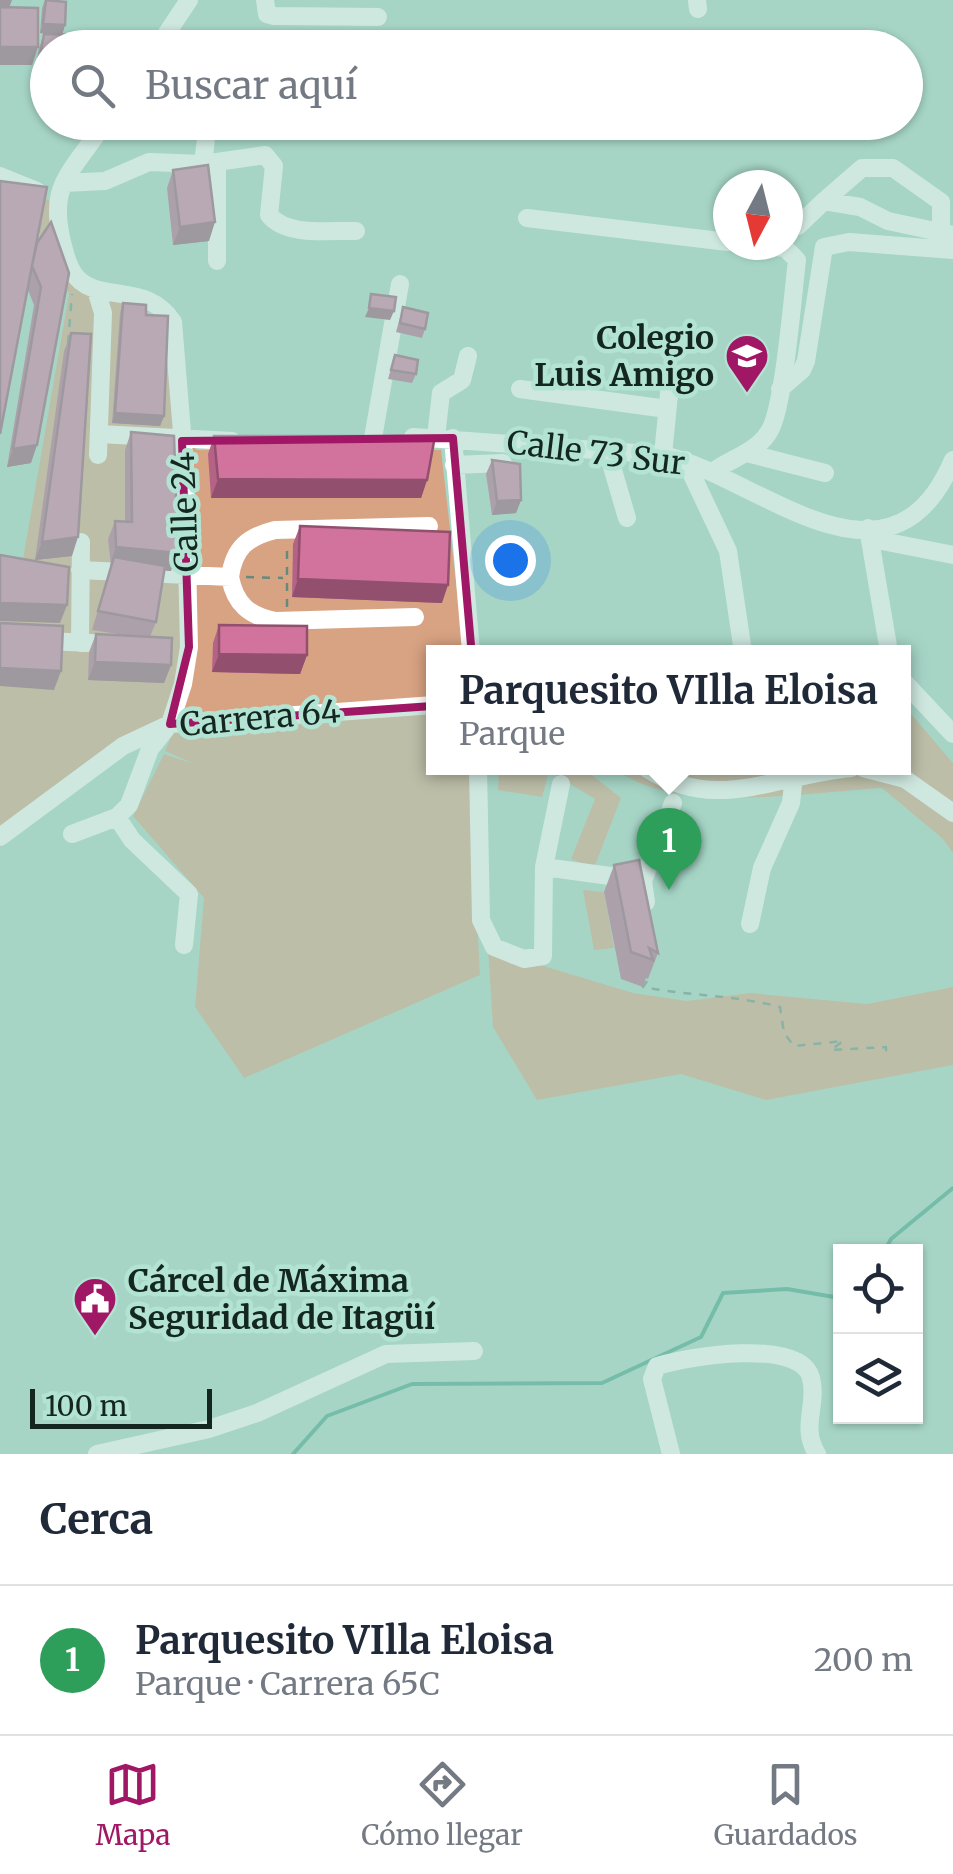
<!DOCTYPE html>
<html lang="es">
<head>
<meta charset="utf-8">
<style>
	:root { --surface:#fff; --page:#f2f2f3; --text:#1f2937; --muted:#747a83; --line:#e0e1e3; --accent:#a01865 }
	body { margin:0; font-family:Merriweather,serif; background:var(--page); color:var(--text) }
	.controls { position:absolute; right:30px; bottom:30px; display:grid; overflow:hidden; border-radius:0px; box-shadow:0 2px 8px #0004 }
	.controls button { width:90px; height:90px; display:grid; place-items:center; padding:0; border:0; border-bottom:2px solid var(--line); background:var(--surface); color:var(--text); font:50px sans-serif }
	.compass { position:absolute; left:713px; top:170px; width:90px; height:90px; border-radius:50%; background:var(--surface); box-shadow:0 2px 8px #0004; rotate:187deg }
	.scale { position:absolute; left:30px; bottom:25px; width:182px; box-sizing:border-box; padding-left:10px; border:5px solid #132620; border-top:0; font-size:28px; line-height:35px; white-space:nowrap; color:#132620; -webkit-text-stroke:8px #b3e3d3; paint-order:stroke }
	.you { position:absolute; left:510px; top:560px; width:35px; height:35px; margin:-25px; border:8px solid #fff; border-radius:50%; background:#1a73e8; box-shadow:0 0 0 15px #1a73e833 }
	.badge { display:grid; place-items:center; width:65px; height:65px; border-radius:50%; background:var(--accent); color:#fff; font-size:32px; font-weight:700 }
	.pin { position:absolute; translate:-50% -82px; filter:drop-shadow(0 2px 5px #0008) }
	.pin::after { content:''; position:absolute; top:52px; width:35px; height:30px; background:inherit; clip-path:polygon(0 0,100% 0,50% 100%) }
	.popup { position:absolute; left:426px; top:645px; width:485px; height:130px; box-sizing:border-box; display:grid; place-content:center; border-radius:0px; background:var(--surface); filter:drop-shadow(0 2px 8px #0005); font-size:32px; white-space:nowrap; color:var(--muted) }
	.popup b { font-size:38px; color:var(--text) }
	.popup::after { content:''; position:absolute; left:50%; top:100%; margin-left:-20px; border:20px solid transparent; border-top-color:var(--surface) }
	.list { margin:0; padding:0; list-style:none }
	h2 { display:flex; justify-content:space-between; align-items:center; height:130px; margin:0; padding:0 40px; font-size:42px }
	h2 small { font-size:32px; font-weight:400; color:var(--muted) }
	.list li { display:grid; grid-template-columns:65px 1fr auto; gap:30px; align-items:center; box-sizing:border-box; height:150px; padding:0 40px; border-top:2px solid var(--line) }
	.list b { display:block; font-size:38px; white-space:nowrap }
	.list p { margin:0; font-size:32px; white-space:nowrap; color:var(--muted) }
	.list em { font-size:32px; font-style:normal; color:var(--muted) }
	.icon { flex:none; width:55px; height:55px; fill:none; stroke:currentColor; stroke-width:2; stroke-linecap:round; stroke-linejoin:round }
	.map { position:relative; flex:none; width:953px; height:1454px; overflow:hidden }
	.search { position:absolute; background:var(--surface); box-shadow:0 2px 8px #0004; left:30px; right:30px; top:30px; height:110px; display:flex; align-items:center; gap:25px; box-sizing:border-box; padding:0 35px; border-radius:55px; color:var(--muted); font-size:38px }
	.sheet { height:280px; background:var(--surface) }
	nav { display:flex; justify-content:space-around; align-items:center; box-sizing:border-box; height:140px; border-top:2px solid var(--line); background:var(--surface); font-size:28px; color:var(--muted) }
	nav a { display:grid; justify-items:center; gap:5px }
	nav .on { color:var(--accent) }
	.map>svg:first-child { display:block }
	.green { fill:#d8a383 }
	.lines { fill:none; stroke-linecap:round; stroke-linejoin:round }
	.stream { stroke:#3ba086; stroke-width:4 }
	.path { stroke:#668a7e; stroke-width:2.5; stroke-dasharray:8 8; stroke-linecap:butt }
	.minor { stroke:#fff; stroke-width:18 }
	.wall { fill:#b46387 }
	.shaded-wall { fill:#92506e }
	.building { fill:#d1739d; stroke:#92506e; stroke-width:2.5 }
	.marked { fill:none; stroke:#a01865; stroke-width:8; stroke-linejoin:round }
	.labels { text-anchor:middle; dominant-baseline:central; stroke-width:9; stroke-linejoin:round; paint-order:stroke }
	.poi-label { font-size:32px; font-weight:bold; fill:#132620; stroke:#b3e3d3; text-anchor:end }
	.street-label { font-size:32px; fill:#132620; stroke:#b3e3d3 }
</style>
</head>
<body>
<div class="map">
<svg width="953" height="1454" viewBox="0 0 953 1454">
	<rect width="100%" height="100%" fill="#a6d6c6"/>
	<path class="green" d="M0,184L52,201L69,275L138,305L172,333L173,427L197,450H441L464,652H434V768H469L480,975L244,1078L195,1007L204,898L133,816L164,754L194,764L165,751L185,703L161,746L136,743L0,847V555L23,559L69,294L38,230Z
		M906,708L953,763V853L943,839L882,788C811,792 669,816 615,768H904Z
		M499,768H583L621,798L594,868L571,859L595,799L549,771L542,797L498,790Z
		M583,890L604,892L614,948L594,950Z
		M488,948L511,964L527,961L633,993L687,1001L750,993L867,1004L953,987V1065L766,1100L681,1074L537,1100L493,1027Z"/>
	<g class="lines">
		<path class="stream" d="M884,1252L891,1239L953,1188
			M293,1454L327,1416L412,1384L602,1383L701,1337L723,1293L787,1289L840,1298"/>
		<path class="path" d="M68,343L72,294
			M246,577L283,578
			M287,607V546
			M647,981L643,987C689,996 735,995 780,1007L784,1033L794,1046L843,1041L831,1050L886,1047V1054"/>
		<path class="minor" d="M265,0L267,14L274,16L378,17
			M697,0L698,9
			M157,48L189,0
			M203,164L208,122
			M0,176L37,191
			M64,183L105,181L149,162L203,164L265,155L274,166L269,215C287,237 330,230 356,231
			M824,201L862,168H893L941,202V232
			M527,218L728,242
			M798,226L824,201L860,207L888,221L953,235
			M217,261V163
			M96,290L103,313L98,455
			M520,389L667,409
			M780,389L802,370L806,361L824,247L849,242L953,250
			M99,434L232,441
			M413,437L663,455C758,476 889,610 953,460
			M436,437L441,393L462,380L468,356
			M373,438L400,284
			M453,438L471,652
			M608,453L627,518
			M747,453L825,473
			M663,455L670,384
			M685,460L728,551L743,652
			M454,465L503,463
			M714,471C732,458 759,451 770,430C784,406 793,293 797,260L785,248L754,245
			M868,528L889,652
			M872,539L953,555
			M80,570L230,577C234,548 247,537 275,530L429,526
			M230,577C235,604 249,616 276,621L415,617
			M0,639L114,644
			M80,643L81,542
			M904,682L953,734
			M478,768L481,920L494,947L524,959L543,956L544,867L561,784
			M646,768C716,814 775,775 851,768
			M863,768L905,779L953,813
			M117,817L132,840L189,894L184,945
			M72,834L117,817L129,805L150,749L170,724L183,684L189,647L185,469L173,322C154,293 128,297 99,290C78,285 70,272 65,253C45,185 69,177 105,122
			M0,837L123,746L170,724L434,705
			M544,867L632,879
			M646,902L643,881L673,803
			M750,924L762,868L791,803L794,776
			M97,1454L209,1429L257,1413L386,1354L474,1351
			M671,1454L652,1379L657,1366C685,1357 801,1337 811,1378C818,1405 800,1427 817,1454"/>
	</g>
	<path class="wall" d="M45,0L65,25L62,35L40,33L42,8Z
		M44,34L75,48L35,70L39,48Z
		M173,170L209,241L173,245L167,188Z
		M51,222L31,463L7,467L34,305L28,290L37,243Z
		M123,303L146,315L164,416L160,426L112,423L120,313Z
		M403,307L425,329L422,338L396,332Z
		M71,333L72,556L35,560L64,351Z
		M395,355L416,374L412,383L388,379Z
		M131,432L171,571L164,570L156,622L150,637L171,665L164,683L88,680L89,652L96,634L124,635L92,630L111,566L108,539L115,521L125,522V450Z
		M214,436L427,480L421,498H211L208,454Z
		M492,460L521,500L516,513L492,515L486,474Z
		M300,526L442,603L292,597L293,544Z
		M219,625L307,655L300,674L212,672L213,643Z
		M614,865L658,953L648,979L646,978L643,987L621,979L604,892Z"/>
	<path class="shaded-wall" d="M0,0H12L5,19H0Z
		M43,24L65,25L62,35L40,33Z
		M0,47H38L32,65H0Z
		M40,57H48V71L35,70Z
		M215,222L209,241L173,245L180,227Z
		M369,308L394,311L390,320L365,317Z
		M115,413L164,416L160,426L112,423Z
		M37,445L31,463L7,467L13,449Z
		M218,479L427,480L421,498H211Z
		M521,500L516,513L492,515L497,501Z
		M78,537L72,556L35,560L42,542Z
		M116,547L178,553L171,571L110,566Z
		M298,579L448,585L442,603L292,597Z
		M0,603L67,605L60,623L0,621Z
		M219,654L307,655L300,674L212,672Z
		M95,662L171,665L164,683L88,680Z
		M0,668L61,671L54,690L0,686Z"/>
	<path class="building" d="M46,0L66,2L65,25L43,24Z
		M0,7L38,8V47H0Z
		M44,34L75,35V48H48V57H40Z
		M208,165L215,222L180,227L173,170Z
		M0,181L47,187L0,434Z
		M51,222L69,273L37,445L13,449L41,287L32,266L37,243Z
		M371,294L396,297L394,311L369,308Z
		M123,303L146,305V315L168,316L164,416L115,413Z
		M403,307L428,313L425,329L400,323Z
		M71,333L91,334L78,537L42,542Z
		M395,355L418,360L416,374L391,370Z
		M131,432L174,436L178,553L116,547L115,521L132,522Z
		M214,436H435L427,480L218,479Z
		M492,460L520,464L521,500L497,501Z
		M300,526L450,532L448,585L298,579Z
		M0,555L69,567L67,605L0,603Z
		M114,557L165,566L156,622L98,611Z
		M0,623L63,626L61,671L0,668Z
		M219,625L307,626V655L219,654Z
		M96,634L172,638L171,665L95,662Z
		M639,860L658,953L649,948L653,960L631,952L614,865Z"/>
	<path d="M0 0H953V1454H0ZM453,438L476,703L170,724L189,647L182,441Z" fill="#a6d6c6" fill-opacity=".55" fill-rule="evenodd"/>
	<path class="marked" d="M453,438L476,703L170,724L189,647L182,441Z"/>
	<defs>
		<symbol id="school-pin" viewBox="-11 -11 22 30"><path d="M0 17L-7.5 6A9.5 9.5 0 1 1 7.5 6Z" fill="#a01865" stroke="#b3e3d3"/><path d="M0-5L7-2L0 1L-7-2ZM-4 1L0 2.5L4 1V4Q0 6-4 4Z" fill="#fff"/></symbol>
		<symbol id="civic-pin" viewBox="-11 -11 22 30"><path d="M0 17L-7.5 6A9.5 9.5 0 1 1 7.5 6Z" fill="#a01865" stroke="#b3e3d3"/><path d="M-.6-6.5H3V-4.5H.6V-3L4-1V1h2V6H-6V1h2V-1L-.6-3ZM-1.2 2.5V6h2.4V2.5Z" fill="#fff"/></symbol>
	</defs>
	<g fill-rule="evenodd">
		<use href="#school-pin" x="722" y="331" width="50" height="68"/>
		<use href="#civic-pin" x="70" y="1274" width="50" height="68"/>
	</g>
	<g class="labels">
		<g class="poi-label">
			<text x="714" y="338">Colegio<tspan x="714" dy="37">Luis Amigo</tspan></text>
			<text x="128" y="1281" text-anchor="start">Cárcel de Máxima<tspan x="128" dy="37">Seguridad de Itagüí</tspan></text>
		</g>
		<g class="street-label">
			<text transform="translate(596 453) rotate(7)">Calle 73 Sur</text>
			<text transform="translate(185 512) rotate(-92)">Calle 24</text>
			<text transform="translate(260 718) rotate(-5)">Carrera 64</text>
		</g>
	</g>
</svg>
<div class="controls">
<button><svg class="icon" aria-label="locate" viewBox="0 0 24 24"><circle cx="12" cy="12" r="6"/><path d="M12 2v4M12 18v4M2 12h4M18 12h4"/></svg></button>
<button><svg class="icon" aria-label="layers" viewBox="0 0 24 24"><path d="M12 4l9 5-9 5-9-5zM3 14l9 5 9-5"/></svg></button>
</div>
<svg class="compass" viewBox="-18 -18 36 36"><path d="M0-13l5 13h-10z" fill="#e53935"/><path d="M0 13l5-13h-10z" fill="#747a83"/></svg>
<div class="scale">100 m</div>
<div class="you"></div>
<div class="pin badge" style="left:669px;top:890px;background:#2e9e5b">1</div>
<div class="popup"><b>Parquesito VIlla Eloisa</b>Parque</div>
<div class="search"><svg class="icon" aria-label="search" viewBox="0 0 24 24"><circle cx="10" cy="10" r="6"/><path d="M15 15l6 6"/></svg>Buscar aquí</div>
</div>
<section class="sheet">
<h2>Cerca<small></small></h2>
<ul class="list">
<li><span class="badge" style="background:#2e9e5b">1</span><div><b>Parquesito VIlla Eloisa</b><p>Parque · Carrera 65C</p></div><em>200 m</em></li>
</ul>
</section>
<nav>
<a class="on"><svg class="icon" aria-label="map" viewBox="0 0 24 24"><path d="M3 6l6-2 6 2 6-2v14l-6 2-6-2-6 2zM9 4v14M15 6v14"/></svg>Mapa</a>
<a><svg class="icon" aria-label="directions" viewBox="0 0 24 24"><path d="M12 3l9 9-9 9-9-9zM9 14v-3h6M13 9l2 2-2 2"/></svg>Cómo llegar</a>
<a><svg class="icon" aria-label="saved" viewBox="0 0 24 24"><path d="M7 4h10v16l-5-4-5 4z"/></svg>Guardados</a>
</nav>
</body>
</html>
